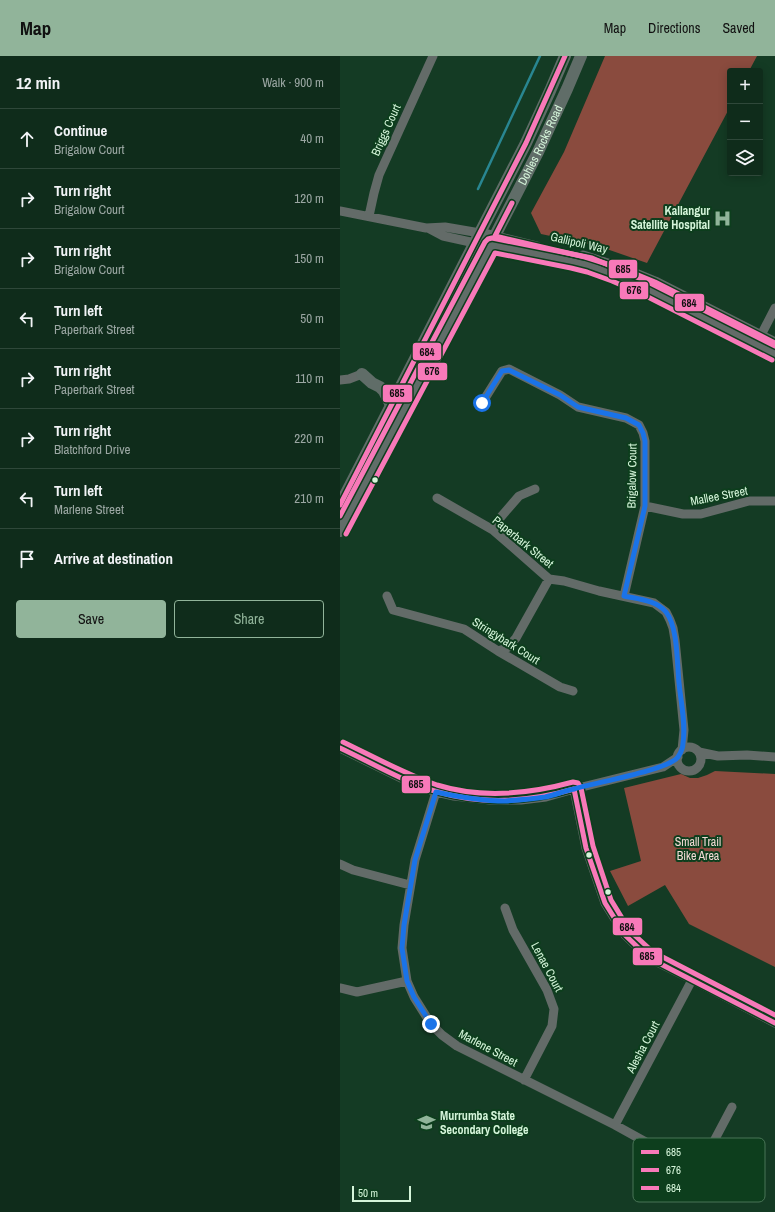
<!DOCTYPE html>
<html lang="en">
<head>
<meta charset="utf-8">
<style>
	:root { --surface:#0f2c1b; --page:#1d3828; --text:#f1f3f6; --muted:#9ba7a3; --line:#2f483a; --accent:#91b49a }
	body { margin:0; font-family:"Archivo Narrow",sans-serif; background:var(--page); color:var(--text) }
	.controls { position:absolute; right:12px; top:12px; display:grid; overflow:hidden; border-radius:4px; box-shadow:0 2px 10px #0003 }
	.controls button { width:36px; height:36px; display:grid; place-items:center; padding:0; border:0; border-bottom:1px solid var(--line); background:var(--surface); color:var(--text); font:20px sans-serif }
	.scale { position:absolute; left:12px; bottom:10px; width:59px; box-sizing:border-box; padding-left:4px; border:2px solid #d5f5da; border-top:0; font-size:11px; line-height:14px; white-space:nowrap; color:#d5f5da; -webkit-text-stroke:3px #0d3e1d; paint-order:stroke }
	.stop { position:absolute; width:12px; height:12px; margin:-9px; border:3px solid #1a73e8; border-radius:50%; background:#fff }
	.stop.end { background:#1a73e8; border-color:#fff; box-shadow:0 1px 4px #0008 }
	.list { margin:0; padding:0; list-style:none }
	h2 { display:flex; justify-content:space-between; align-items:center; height:52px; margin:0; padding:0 16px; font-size:17px }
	h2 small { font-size:13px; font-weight:400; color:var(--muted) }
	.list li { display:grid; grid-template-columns:26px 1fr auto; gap:12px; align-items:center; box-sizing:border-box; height:60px; padding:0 16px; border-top:1px solid var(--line) }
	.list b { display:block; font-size:15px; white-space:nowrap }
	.list p { margin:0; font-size:13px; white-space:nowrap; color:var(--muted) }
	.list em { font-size:13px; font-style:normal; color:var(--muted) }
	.actions { display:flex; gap:8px; padding:12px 16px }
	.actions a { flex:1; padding:9px 0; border:1px solid var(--accent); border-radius:4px; text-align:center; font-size:14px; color:var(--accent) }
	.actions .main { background:var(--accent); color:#111 }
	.icon { flex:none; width:22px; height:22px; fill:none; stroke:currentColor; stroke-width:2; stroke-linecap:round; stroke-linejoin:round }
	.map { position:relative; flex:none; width:435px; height:1156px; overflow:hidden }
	header { display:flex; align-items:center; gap:24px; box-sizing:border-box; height:56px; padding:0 20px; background:var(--accent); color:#111 }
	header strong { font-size:19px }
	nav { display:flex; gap:22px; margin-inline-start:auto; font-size:14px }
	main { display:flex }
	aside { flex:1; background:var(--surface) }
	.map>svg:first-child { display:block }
	.green { fill:#8a4b3e }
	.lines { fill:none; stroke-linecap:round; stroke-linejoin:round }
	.stream { stroke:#298691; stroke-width:2.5 }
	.minor { stroke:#636b68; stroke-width:9 }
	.tertiary { stroke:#636b68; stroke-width:11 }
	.secondary { stroke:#606d68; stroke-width:12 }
	.bus-1-casing { stroke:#0d3e1d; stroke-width:8 }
	.bus-2-casing { stroke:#0d3e1d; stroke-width:8 }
	.bus-3-casing { stroke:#0d3e1d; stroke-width:8 }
	.bus-1 { stroke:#f879b9; stroke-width:5 }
	.bus-2 { stroke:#f879b9; stroke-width:5 }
	.bus-3 { stroke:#f879b9; stroke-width:5 }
	.route { stroke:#1a73e8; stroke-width:5 }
	.bus-dot { fill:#d5f5da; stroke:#0d3e1d; stroke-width:1.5 }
	.labels { text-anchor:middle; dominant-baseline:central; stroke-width:4; stroke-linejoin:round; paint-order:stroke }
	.street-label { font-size:12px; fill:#d5f5da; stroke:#0d3e1d }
	.poi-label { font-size:12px; font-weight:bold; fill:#d5f5da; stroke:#0d3e1d; text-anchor:end }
	.park-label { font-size:12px; fill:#f3dad5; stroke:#0d3e1d }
	.key { fill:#0d3e1d; stroke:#497556; stroke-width:1 }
	.key-label { font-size:11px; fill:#d5f5da }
	.line-badge { stroke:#0d3e1d; stroke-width:1.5 }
	.pale-badge-label { font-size:11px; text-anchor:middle; font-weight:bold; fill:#111 }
</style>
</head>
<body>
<header>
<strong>Map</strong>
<nav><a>Map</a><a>Directions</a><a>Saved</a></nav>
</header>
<main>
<aside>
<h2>12 min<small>Walk · 900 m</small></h2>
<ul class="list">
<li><svg class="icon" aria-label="ahead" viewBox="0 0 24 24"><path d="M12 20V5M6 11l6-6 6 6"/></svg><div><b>Continue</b><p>Brigalow Court</p></div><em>40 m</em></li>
<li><svg class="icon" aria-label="right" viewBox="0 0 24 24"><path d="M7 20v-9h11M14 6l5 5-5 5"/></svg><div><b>Turn right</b><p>Brigalow Court</p></div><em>120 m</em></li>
<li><svg class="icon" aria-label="right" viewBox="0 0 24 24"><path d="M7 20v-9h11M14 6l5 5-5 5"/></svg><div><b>Turn right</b><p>Brigalow Court</p></div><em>150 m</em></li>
<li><svg class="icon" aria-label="left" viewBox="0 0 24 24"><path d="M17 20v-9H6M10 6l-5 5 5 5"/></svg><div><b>Turn left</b><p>Paperbark Street</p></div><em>50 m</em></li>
<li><svg class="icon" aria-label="right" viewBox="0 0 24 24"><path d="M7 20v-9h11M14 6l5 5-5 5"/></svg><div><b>Turn right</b><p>Paperbark Street</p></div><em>110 m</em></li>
<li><svg class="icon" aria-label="right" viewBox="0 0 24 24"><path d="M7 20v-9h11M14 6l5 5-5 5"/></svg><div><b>Turn right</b><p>Blatchford Drive</p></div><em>220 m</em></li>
<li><svg class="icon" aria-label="left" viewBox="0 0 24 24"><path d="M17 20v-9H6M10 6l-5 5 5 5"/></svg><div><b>Turn left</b><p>Marlene Street</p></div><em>210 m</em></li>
<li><svg class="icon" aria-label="arrive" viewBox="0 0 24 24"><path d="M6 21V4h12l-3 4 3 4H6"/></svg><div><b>Arrive at destination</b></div></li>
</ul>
<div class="actions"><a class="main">Save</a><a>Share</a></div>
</aside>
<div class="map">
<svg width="435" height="1156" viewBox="0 0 435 1156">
	<rect width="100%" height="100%" fill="#143b24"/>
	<path class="green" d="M265,0H417L409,15H390V51L307,207L258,190L201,178L191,157L224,96Z
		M375,715L435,718V911L349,868L325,829L288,850L270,815L301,805L284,732L341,718L350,722H358L367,719Z"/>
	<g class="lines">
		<path class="stream" d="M138,133L200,0"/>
		<path class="minor" d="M0,155L86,172L105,171L140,177
			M29,160L34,137L39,119L93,0
			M88,172L103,180L135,187
			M418,285L435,252
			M0,324L9,323L22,318
			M142,347L162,315L169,313L220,339L238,351L286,362L299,369L303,377L305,385V450L284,540
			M97,442L153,474L209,523L224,525L259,535L314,547L326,556L330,564L333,572L335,584L344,674L342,694
			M305,450L343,458H361L409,445H435
			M153,474L160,462L179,440L195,433
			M47,540L53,554L124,573L158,595L220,631L233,635
			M158,595L167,592L176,582L209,523
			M337 703a12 12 0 1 1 24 0a12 12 0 1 1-24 0Z
			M0,692L67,725L96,736L114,740L150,744H181L206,741L234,733L323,711L338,701
			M359,696L378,700L407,699L435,701
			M234,733L246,792L265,847L285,879L309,902L361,928L435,967
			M96,736L75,804L64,869L62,892L67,925L74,941L91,968L102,979L117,990L275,1069L340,1105L354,1107L366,1100L392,1051
			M0,808L13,814L70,829
			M165,852L173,874L207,934L214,953L212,970L184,1024
			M0,932L17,936L67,925
			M275,1069L352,924"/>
		<path class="tertiary" d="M140,177L197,191
			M135,187L233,205L262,214L305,232L435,298
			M243,200L286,214L315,226L435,287"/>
		<g class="secondary">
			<path d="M22,318L32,327L40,331L44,335L51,349"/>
			<path d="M0,449L186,87L210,35L225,0"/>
			<path id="s1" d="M0,475L108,271L198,96L227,33L241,0"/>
		</g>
		<defs>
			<path id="bus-1" d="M172,147L155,180L245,201L286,214L315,226L435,287
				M0,449L186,87L225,0
				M0,692C32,707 64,726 98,736C143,749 189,746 234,733L246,792L265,847L285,879L309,902L435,967"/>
			<path id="bus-2" d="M6,478L155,197L231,212L247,216L272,225L302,238L432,304"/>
			<path id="bus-3" d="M0,460L145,186L148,183L152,182L252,202L308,226L435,290
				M3,686C34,701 65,718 97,729C142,743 189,738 233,726L238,727L241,732L253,790L271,844L290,875L313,896L435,959"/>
		</defs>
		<use href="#bus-1" class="bus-1-casing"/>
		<use href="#bus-2" class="bus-2-casing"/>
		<use href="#bus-3" class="bus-3-casing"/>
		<use href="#bus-1" class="bus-1"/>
		<use href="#bus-2" class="bus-2"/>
		<use href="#bus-3" class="bus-3"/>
	</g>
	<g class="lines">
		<path class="route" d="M91,968L74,941L67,925L62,892L64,869L75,804L96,736C119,741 142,745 165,745C179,744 192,743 205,741C215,739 224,735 234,733C253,727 329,714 338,701C340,698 343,692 343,687C346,668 341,647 339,627C337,608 338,571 326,556C316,544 298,543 284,540L305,450V385L303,377L299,369L286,362L238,351L220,339L169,314L162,315L142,347"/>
	</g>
	<defs>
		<symbol id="hospital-bare" viewBox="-9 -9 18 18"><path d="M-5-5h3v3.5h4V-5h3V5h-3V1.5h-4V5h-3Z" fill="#91b49a" stroke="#0d3e1d" stroke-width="2.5" paint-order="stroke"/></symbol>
		<symbol id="school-bare" viewBox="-9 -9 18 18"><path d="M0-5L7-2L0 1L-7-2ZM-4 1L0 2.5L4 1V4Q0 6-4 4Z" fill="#91b49a" stroke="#0d3e1d" stroke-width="2.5" paint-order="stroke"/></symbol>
	</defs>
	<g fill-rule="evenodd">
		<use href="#hospital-bare" x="370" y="150" width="25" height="25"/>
		<use href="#school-bare" x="74" y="1054" width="25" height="25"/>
	</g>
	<g class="bus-dot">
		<circle cx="35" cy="424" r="3.5"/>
		<circle cx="249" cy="799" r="3.5"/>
		<circle cx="268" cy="836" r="3.5"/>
	</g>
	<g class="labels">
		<g class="street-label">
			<text transform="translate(46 74) rotate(-66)">Briggs Court</text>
			<text stroke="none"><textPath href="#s1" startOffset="435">Dohles Rocks Road</textPath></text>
			<text transform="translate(239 187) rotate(13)">Gallipoli Way</text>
			<text transform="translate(292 420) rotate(-89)">Brigalow Court</text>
			<text transform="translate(379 440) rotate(-11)">Mallee Street</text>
			<text transform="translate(183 486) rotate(39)">Paperbark Street</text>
			<text transform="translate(166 585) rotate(32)">Stringybark Court</text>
			<text transform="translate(207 911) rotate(62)">Lenae Court</text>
			<text transform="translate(303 991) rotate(-62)">Alesha Court</text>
			<text transform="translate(148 992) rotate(28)">Marlene Street</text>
		</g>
		<g class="poi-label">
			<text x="370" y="155">Kallangur<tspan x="370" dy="14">Satellite Hospital</tspan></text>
			<text x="100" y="1060" text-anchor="start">Murrumba State<tspan x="100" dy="14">Secondary College</tspan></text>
		</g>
		<g class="park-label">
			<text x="358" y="786">Small Trail<tspan x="358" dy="14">Bike Area</tspan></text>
		</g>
	</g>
	<rect x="293" y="1082" width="132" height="64" rx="6" class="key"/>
	<rect x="301" y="1094" width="18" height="4" fill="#f879b9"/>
	<rect x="301" y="1112" width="18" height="4" fill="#f879b9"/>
	<rect x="301" y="1130" width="18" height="4" fill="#f879b9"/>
	<g class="key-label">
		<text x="326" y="1100">685</text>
		<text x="326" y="1118">676</text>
		<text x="326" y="1136">684</text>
	</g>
	<g class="line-badge">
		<rect x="268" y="203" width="30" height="20" rx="4" fill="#f879b9"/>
		<rect x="279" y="225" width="30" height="19" rx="4" fill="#f879b9"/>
		<rect x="334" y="237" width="31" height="19" rx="4" fill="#f879b9"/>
		<rect x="72" y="286" width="30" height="19" rx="4" fill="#f879b9"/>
		<rect x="77" y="306" width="31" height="19" rx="4" fill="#f879b9"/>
		<rect x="42" y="328" width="31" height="19" rx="4" fill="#f879b9"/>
		<rect x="61" y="719" width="30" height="19" rx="4" fill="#f879b9"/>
		<rect x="272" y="861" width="31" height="19" rx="4" fill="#f879b9"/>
		<rect x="292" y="891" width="31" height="19" rx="4" fill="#f879b9"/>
	</g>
	<g class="pale-badge-label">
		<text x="283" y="217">685</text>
		<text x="294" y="238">676</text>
		<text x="349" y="251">684</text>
		<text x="87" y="300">684</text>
		<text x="92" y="319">676</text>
		<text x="57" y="341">685</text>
		<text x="76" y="732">685</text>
		<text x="287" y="875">684</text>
		<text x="307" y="904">685</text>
	</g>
</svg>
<div class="controls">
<button>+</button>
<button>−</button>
<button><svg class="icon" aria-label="layers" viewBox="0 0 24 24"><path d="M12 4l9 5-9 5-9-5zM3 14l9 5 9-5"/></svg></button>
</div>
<div class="scale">50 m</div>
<div class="stop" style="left:142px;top:347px"></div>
<div class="stop end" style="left:91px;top:968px"></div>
</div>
</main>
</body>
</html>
